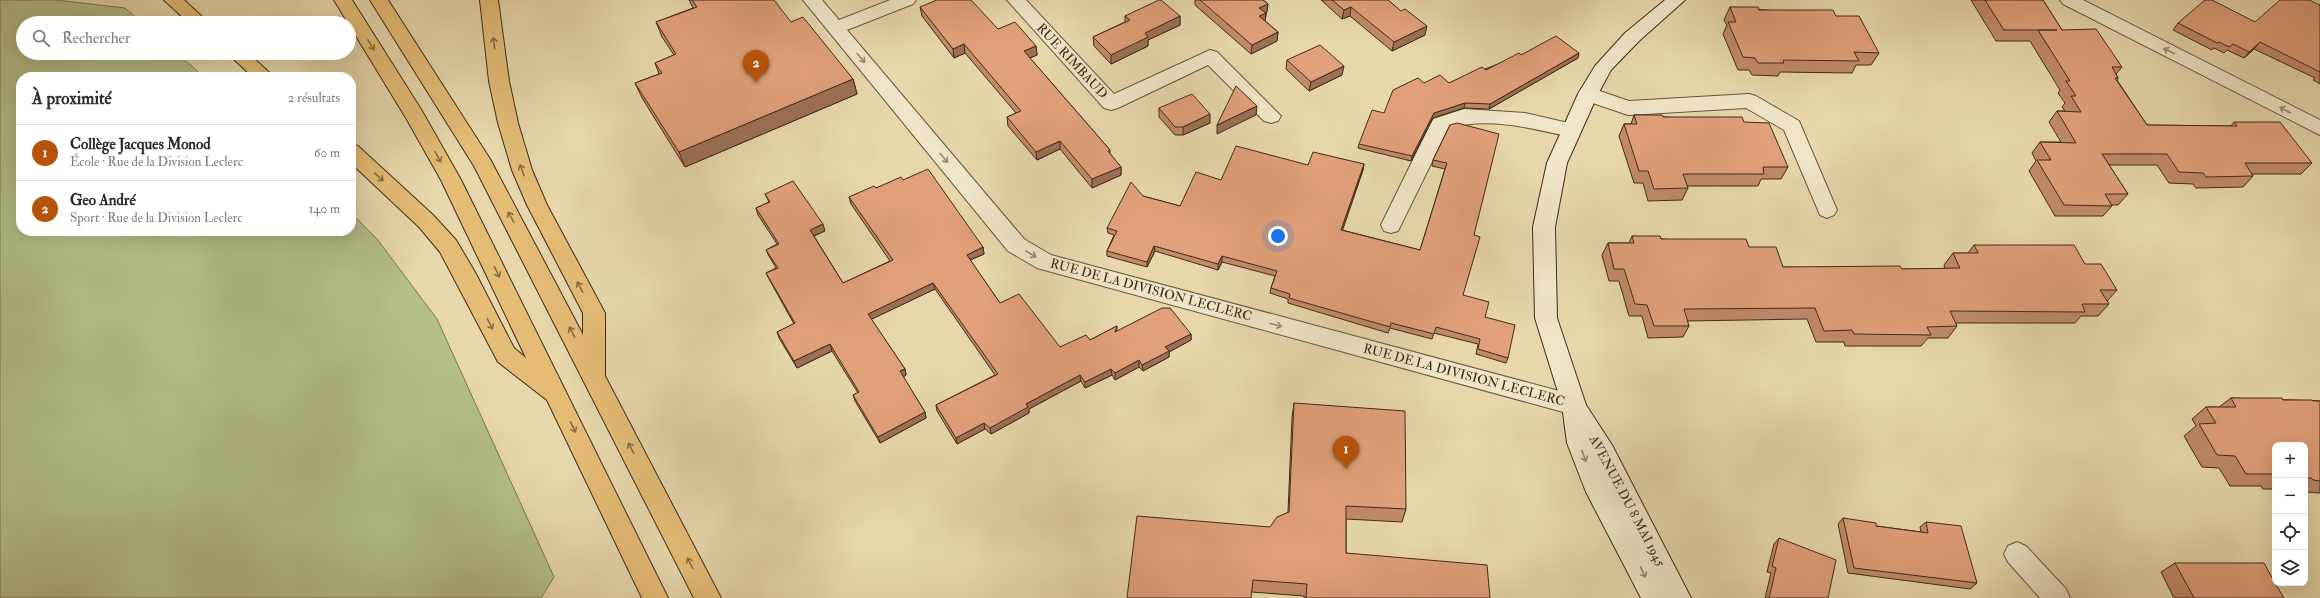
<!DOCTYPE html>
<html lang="fr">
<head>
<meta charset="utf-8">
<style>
	:root { --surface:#fff; --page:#f7f7f7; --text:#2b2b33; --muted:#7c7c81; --line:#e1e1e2; --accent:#b45309 }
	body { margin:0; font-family:"IM FELL Double Pica",serif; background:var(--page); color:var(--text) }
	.controls { position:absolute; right:12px; bottom:12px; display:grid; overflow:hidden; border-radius:8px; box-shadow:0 4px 16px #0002 }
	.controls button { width:36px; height:36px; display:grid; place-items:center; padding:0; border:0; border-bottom:1px solid var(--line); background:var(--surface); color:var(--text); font:20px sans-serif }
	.you { position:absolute; left:1278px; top:236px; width:14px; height:14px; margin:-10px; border:3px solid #fff; border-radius:50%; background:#1a73e8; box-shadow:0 0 0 6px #1a73e833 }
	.badge { display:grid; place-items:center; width:26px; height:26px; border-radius:50%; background:var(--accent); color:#fff; font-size:13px; font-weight:700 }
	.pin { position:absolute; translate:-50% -33px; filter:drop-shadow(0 1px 2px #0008) }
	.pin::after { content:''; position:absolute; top:21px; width:14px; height:12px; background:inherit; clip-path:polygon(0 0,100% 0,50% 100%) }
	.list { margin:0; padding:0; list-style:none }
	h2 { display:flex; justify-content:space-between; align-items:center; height:52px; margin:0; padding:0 16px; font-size:17px }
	h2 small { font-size:13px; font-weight:400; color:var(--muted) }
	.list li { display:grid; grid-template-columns:26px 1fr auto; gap:12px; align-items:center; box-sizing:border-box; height:56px; padding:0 16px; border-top:1px solid var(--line) }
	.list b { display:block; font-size:15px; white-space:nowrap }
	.list p { margin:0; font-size:13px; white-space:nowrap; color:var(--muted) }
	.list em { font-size:13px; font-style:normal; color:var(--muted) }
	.icon { flex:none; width:22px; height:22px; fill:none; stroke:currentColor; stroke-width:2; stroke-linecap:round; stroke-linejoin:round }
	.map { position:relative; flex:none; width:2320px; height:598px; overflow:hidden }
	.search { position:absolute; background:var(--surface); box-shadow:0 4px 16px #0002; left:16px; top:16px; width:340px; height:44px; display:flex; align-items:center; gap:10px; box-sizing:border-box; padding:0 14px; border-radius:22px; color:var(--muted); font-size:15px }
	.panel { position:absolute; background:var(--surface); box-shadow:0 4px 16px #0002; left:16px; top:72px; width:340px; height:164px; border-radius:16px }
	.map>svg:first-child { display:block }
	.green { fill:#b3bf8b; stroke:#7a7552 }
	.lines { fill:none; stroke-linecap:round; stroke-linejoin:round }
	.street-casing { stroke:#6b563e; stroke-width:2 }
	.secondary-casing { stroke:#422b19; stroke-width:2 }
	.highway-casing { stroke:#422b19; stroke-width:2 }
	.street { fill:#efe5c8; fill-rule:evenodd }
	.secondary { fill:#efe5c8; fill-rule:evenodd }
	.highway { fill:#e4bc76; fill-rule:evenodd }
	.wall { fill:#c18a69; stroke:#422b19 }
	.shaded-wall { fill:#9d7055; stroke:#422b19 }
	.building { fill:#e0a07a; stroke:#422b19 }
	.oneway { stroke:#8b6c43 }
	.oneway2 { stroke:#988870 }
	.labels { text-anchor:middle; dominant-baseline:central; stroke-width:3.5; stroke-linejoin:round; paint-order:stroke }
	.street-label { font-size:13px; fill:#422b19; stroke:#efe5c8 }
</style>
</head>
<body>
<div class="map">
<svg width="2320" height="598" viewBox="0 0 2320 598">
	<rect width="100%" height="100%" fill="#e7d7ab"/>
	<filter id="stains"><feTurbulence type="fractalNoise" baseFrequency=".005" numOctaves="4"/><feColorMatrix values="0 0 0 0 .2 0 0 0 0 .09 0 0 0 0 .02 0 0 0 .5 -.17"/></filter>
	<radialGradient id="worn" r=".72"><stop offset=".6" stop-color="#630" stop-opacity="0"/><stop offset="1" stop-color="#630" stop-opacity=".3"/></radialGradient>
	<path class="green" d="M0,0H56L125,8L142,23H23V53H177L204,77H21V231H351V213L377,239L437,319L554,577L541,598H0Z"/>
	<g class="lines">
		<defs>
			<path id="street" d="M803,0H822L839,20L890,0H916L913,4L847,30L1024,239L1051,255L1574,395L1582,398L1586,405L1582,412L1574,415L1037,268L1008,251Z
				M1007,0H1026L1114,94L1210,50L1217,52L1281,116L1278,121L1271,123L1264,121L1208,65L1118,108L1111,110L1104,108Z
				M2060,0H2083L2320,120V135L2063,4Z
				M1588,87L1629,101L1749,94L1756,96L1799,121L1837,210L1834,215L1827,218L1820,215L1784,130L1746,108L1628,115L1581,99L1578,94L1581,89Z
				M1464,109L1525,113L1577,125L1580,130L1577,135L1570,137C1531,128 1486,116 1448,129L1398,231L1391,233L1384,231L1381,225L1433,119Z
				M2017,542L2026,546L2066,589L2070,598H2040L2008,562L2004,554L2008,546Z"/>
			<path id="secondary" d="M1665,0H1685L1639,41L1611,70L1598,94L1567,163L1555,227L1557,318L1586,405L1612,445L1691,598H1641L1586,492L1567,443L1562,405L1535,318L1533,227L1547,163L1578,94L1595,66L1625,33Z"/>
			<path id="highway" d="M164,0H184L209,23H189Z
				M334,0H352L422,111L461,180L668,598H642L547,400L498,362L440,252L419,227L351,163V144L358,146L433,215L456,240L476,274L514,348L526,358L441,180L406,118Z
				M370,0H388L490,159L583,335V313L527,205L512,170L498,123L489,81L480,0H498L509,81L518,123L532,170L547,205L605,313V376L721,598H694L474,166Z
				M227,53H248L274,77H253Z"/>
		</defs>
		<use href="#street" class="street-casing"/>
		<use href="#secondary" class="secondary-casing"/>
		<use href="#highway" class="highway-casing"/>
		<use href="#street" class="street"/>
		<use href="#secondary" class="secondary"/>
		<use href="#highway" class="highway"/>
	</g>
	<path class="wall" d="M689,0H692L791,22L853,79L857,94L685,167L642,98L635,83L659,74L655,63L674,55L662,37L656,22L693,8Z
		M1195,0H1263L1268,4L1265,21L1278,32L1277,41L1251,54L1195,5Z
		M1321,0H1388L1425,35L1392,51L1350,16L1342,19Z
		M1971,0H2043L2062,30L2122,67L2116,74L2118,78L2117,80L2147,125L2231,126L2234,122L2312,163L2301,174H2252L2253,176L2243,187L2196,188L2193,184L2169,183L2157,165H2109L2128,194L2118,205H2112V206L2103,216H2055L2029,171L2036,161L2032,153L2040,142H2061L2049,122L2057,111H2065L2062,107L2065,103L2058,93L2060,90L2030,41H1996Z
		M2320,5V84L2313,80L2315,78L2254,49L2244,58L2227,50L2224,53L2214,48L2212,50L2173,30L2178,23L2255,22Z
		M920,7L998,29L1036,46L1037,55L1030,58L1110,150V154L1121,167V175L1092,188L1060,149L1037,160L1008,126L1007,117L1016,113L965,53L954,58L922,16Z
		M1730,7L1836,16L1879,53L1871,65H1856L1852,73L1780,72L1778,76L1752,75L1749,70H1738L1723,34L1727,25L1724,20Z
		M1125,16H1180V25L1148,40V46L1111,64L1094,46L1093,37L1125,22Z
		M1521,55L1578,58L1489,109L1464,108L1433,118L1411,161L1358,148L1359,144L1384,113L1424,83H1449Z
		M1287,60L1342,75L1309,91L1286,69Z
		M1159,108L1210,123L1183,135H1175L1159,117Z
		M1634,115L1744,122L1788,167L1781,179H1761L1758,186H1687L1688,188L1682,200L1648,201L1643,183H1634L1619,136L1624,124H1631Z
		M1450,125L1474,235L1463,295L1485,317L1508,358L1506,363L1476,354L1478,344L1434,333L1432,339L1390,328L1388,333L1288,303V299L1270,293L1271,288L1275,276L1222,262L1218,270L1155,251L1147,267L1107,256V251L1114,235L1108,233L1107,228L1143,196L1180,206L1221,180L1308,165L1364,164L1363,170L1342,230L1420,250L1445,169L1432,166L1433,160Z
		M903,180L983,247L984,254L970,260L1000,303L1060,347L1090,340L1117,326V331L1191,334V340L1169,352V357L1143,371L1139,367L1115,380L1112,375L1085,388L1081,381L1029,409V413L991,434L985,429L957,444L937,411L936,405L995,375L935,289L871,319L905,369L906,375L903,377L925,412L926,418L880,443L855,401L853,395L858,393L832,351L797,368L779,338L777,332L794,324L769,279L766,273L776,268L769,256L766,250L777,244L758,215L756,208L769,202L765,194L825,231L814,236L843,283L890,261L851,204L849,197L876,188Z
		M1632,236L1749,247L1783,267L1902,269H1945L1944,265L1953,253H1968L1974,245L2085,264L2117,290L2107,301L2109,304L2098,316H2081L2075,323H1956L1957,326L1948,338H1928L1921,346H1845L1844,342H1816L1807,319L1687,321L1689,326L1683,337L1648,338L1642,316H1629L1619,281H1609L1602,255L1608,243H1629Z
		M2231,398L2320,401V493L2305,492V445H2275V489H2263L2261,486H2230L2219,468L2202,467L2184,436L2196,426L2192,419L2206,407H2219Z
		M1294,403L1406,509L1402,522L1346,519V553L1490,598H1304V596L1252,592L1127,598L1270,527L1288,512L1292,417Z
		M1843,518L1876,526L1921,532L1920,527L1926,522L1977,583L1970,589L1848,573L1838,524Z
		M1779,538L1828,598H1765L1771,573L1767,572L1774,544Z
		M2175,563L2284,598H2174L2161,572Z"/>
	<path class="shaded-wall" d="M1268,4L1267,12L1266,13L1265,22L1258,17L1259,8Z
		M1351,7L1350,16L1342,19L1344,10Z
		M1180,16V25L1148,40V46L1111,64V55L1145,33Z
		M1427,26L1425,35L1392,51L1394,42Z
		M1278,32L1277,41L1251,54L1252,45Z
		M2260,42L2254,49L2244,58L2249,52Z
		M964,44L965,53L954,58L953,49Z
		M1036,46L1037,55L1025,60L1024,51Z
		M1579,53L1578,58L1489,109L1490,104Z
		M1344,66L1342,75L1309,91L1311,82Z
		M853,79L857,94L685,167L679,152Z
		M1465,103L1464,108L1433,118L1411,161L1412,156L1434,113Z
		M1257,106L1256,115L1217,134V125Z
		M1210,114V123L1183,135V127Z
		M1060,141V149L1037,160L1036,152Z
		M1364,164L1363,170L1341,235V230Z
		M1121,167V175L1092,188V179Z
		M823,224L825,231L813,236L810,230Z
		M1154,246L1155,251L1147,267V262Z
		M983,247L984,254L968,261L967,255Z
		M1222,256V262L1218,270V264Z
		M933,283L935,289L870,320L868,314Z
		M1191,334V340L1169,352V357L1143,371L1142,365L1165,347Z
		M830,344L832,351L797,368L794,361Z
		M1139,360V367L1115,380V373Z
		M905,369L906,375L902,378L900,371Z
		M1111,369L1112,375L1085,388V382Z
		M1080,375L1081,381L1029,409V413L991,434L990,428L1026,404Z
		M925,412L926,418L880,443L878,437Z
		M984,423L985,429L957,444L956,438Z"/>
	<path class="building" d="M692,0H774L791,22L803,17L853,79L679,152L635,83L662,73L655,63L676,54L656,22L697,7Z
		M937,0H971L998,29L1015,22L1036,46L1024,51L1110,150L1108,151L1121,167L1092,179L1060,141L1036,152L1007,117L1021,111L964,44L953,49L920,7Z
		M1159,0H1161L1180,16L1145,33L1148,37L1111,55L1093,37L1130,20L1125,16Z
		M1200,0H1263L1268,4L1259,8L1266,13L1259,16L1278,32L1252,45Z
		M1332,0H1388L1401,11L1405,9L1427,26L1394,42L1351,7L1344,10Z
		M1985,0H2043L2062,30L2096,29L2122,67H2112L2118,78H2115L2147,125L2237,126L2234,122H2280L2312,163H2245L2253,176L2206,177L2203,173L2179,172L2167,154H2102L2128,194H2105L2112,206L2064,205L2037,160H2051L2040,142L2076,143L2057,111L2081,112L2071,96H2076L2066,81H2070L2038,30H2057H2004Z
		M2205,0H2212L2255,22L2280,0H2309L2320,5V72L2260,42L2249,52L2233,44L2229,47L2219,42L2217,43L2178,23Z
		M1730,7H1758L1759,10H1833L1836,16H1859L1879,53L1854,52L1859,61L1783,60L1784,63H1758L1755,58L1743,57L1728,22H1736Z
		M1556,36L1579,53L1490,104L1465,103L1434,113L1412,156L1359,144L1372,110L1384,113L1393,90L1418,78L1424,83L1440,75L1449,83L1482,67L1486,70L1519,53L1521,55Z
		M1320,45L1344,66L1311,82L1287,60Z
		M1236,86L1257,106L1217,125Z
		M1192,94L1210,114L1183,127H1175L1159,108Z
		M1634,115H1662L1663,117H1742L1744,122L1769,123L1788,167H1763L1764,174H1683L1688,188L1654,189L1648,171H1639L1624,124H1637Z
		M1457,123L1499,134L1474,235L1480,237L1463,295L1489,302L1485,317L1515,325L1508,358L1478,349L1480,339L1436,327L1434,334L1391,323L1390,327L1289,298L1290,294L1271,288L1277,271L1222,256L1218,264L1154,246L1147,262L1107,251L1117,231L1107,228L1131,182L1143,196L1180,206L1196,172L1221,180L1236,146L1308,165L1313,152L1364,164L1341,230L1420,250L1447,163L1433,160L1450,125Z
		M928,169L983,247L967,255L1000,303L1019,294L1060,347L1086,335L1090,340L1117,326L1115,332L1162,308H1170L1191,334L1165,347L1169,351L1142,365L1139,360L1115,373L1111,369L1085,382L1080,375L1026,404L1028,407L990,428L984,423L956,438L936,405L998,374L933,283L868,314L905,369L900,371L925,412L878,437L853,395L859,392L830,344L794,361L777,332L795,323L766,273L778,268L766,250L779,244L756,208L770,202L765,194L793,181L823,224L810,230L843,283L893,260L849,197L874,186L876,188L901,177L903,180Z
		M1632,236H1660L1661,239H1746L1749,247H1776L1783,267L1900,266L1902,269L1960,268L1953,253H1978L1974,245H2074L2085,264H2101L2117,290H2100L2109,304H2082L2085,312L1950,311L1957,326L1927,327L1931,335L1854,334L1852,330L1824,331L1815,308L1684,309L1689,326H1654L1647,305L1635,304L1624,269H1614L1608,243H1634Z
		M2231,398H2282L2283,400H2312L2313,401H2320V481L2313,480L2311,478H2305V445H2275V474H2246L2235,456L2217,455L2199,424L2216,423L2206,407H2236Z
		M1294,403L1405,411L1406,509L1346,506V553L1487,565L1490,598H1306L1307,584L1253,580L1251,598H1127L1137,516L1270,527L1277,517L1289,512Z
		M1843,518L1876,523V526L1928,533L1926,522L1961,526L1977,583L1854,568Z
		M1779,538L1836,560L1828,598H1769L1776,568L1772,566Z
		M2175,563H2264L2275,583L2284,598H2194Z"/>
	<defs><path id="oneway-shaft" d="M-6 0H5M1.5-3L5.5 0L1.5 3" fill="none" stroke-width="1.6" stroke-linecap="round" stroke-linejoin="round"/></defs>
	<g class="oneway">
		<use href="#oneway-shaft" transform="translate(494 43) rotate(-97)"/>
		<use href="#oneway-shaft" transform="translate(371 45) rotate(58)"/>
		<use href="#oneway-shaft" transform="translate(438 157) rotate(61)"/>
		<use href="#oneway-shaft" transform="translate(522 170) rotate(-110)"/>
		<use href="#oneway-shaft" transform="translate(379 177) rotate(43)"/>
		<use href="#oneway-shaft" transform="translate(511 217) rotate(-118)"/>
		<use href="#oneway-shaft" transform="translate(497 272) rotate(64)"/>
		<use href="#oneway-shaft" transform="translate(580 287) rotate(-118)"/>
		<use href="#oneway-shaft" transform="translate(490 324) rotate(63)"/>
		<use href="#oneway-shaft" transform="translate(572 332) rotate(-117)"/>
		<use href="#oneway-shaft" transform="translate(573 427) rotate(64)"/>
		<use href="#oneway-shaft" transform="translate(631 448) rotate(-117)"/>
		<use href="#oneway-shaft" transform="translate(690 563) rotate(-117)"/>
	</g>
	<g class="oneway2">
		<use href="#oneway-shaft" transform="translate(2169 51) rotate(-153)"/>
		<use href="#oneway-shaft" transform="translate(861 58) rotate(50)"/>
		<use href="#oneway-shaft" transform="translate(2285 110) rotate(-153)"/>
		<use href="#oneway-shaft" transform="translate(944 158) rotate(50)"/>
		<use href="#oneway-shaft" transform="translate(1031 254) rotate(30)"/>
		<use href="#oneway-shaft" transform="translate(1276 325) rotate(15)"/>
		<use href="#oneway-shaft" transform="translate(1584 456) rotate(69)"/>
		<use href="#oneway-shaft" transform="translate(1643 572) rotate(64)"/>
	</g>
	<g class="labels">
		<g class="street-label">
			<text transform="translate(1072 61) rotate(47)">RUE RIMBAUD</text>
			<text transform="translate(1151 290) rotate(15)">RUE DE LA DIVISION LECLERC</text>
			<text transform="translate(1464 375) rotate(15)">RUE DE LA DIVISION LECLERC</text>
			<text transform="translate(1627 501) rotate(62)">AVENUE DU 8 MAI 1945</text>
		</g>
	</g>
	<rect width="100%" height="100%" filter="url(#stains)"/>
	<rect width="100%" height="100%" fill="url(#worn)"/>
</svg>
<div class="controls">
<button>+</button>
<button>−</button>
<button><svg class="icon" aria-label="locate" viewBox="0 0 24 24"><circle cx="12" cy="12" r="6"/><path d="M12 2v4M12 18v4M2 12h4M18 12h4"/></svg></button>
<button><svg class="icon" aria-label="layers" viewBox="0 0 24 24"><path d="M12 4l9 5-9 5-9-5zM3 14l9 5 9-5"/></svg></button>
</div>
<div class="you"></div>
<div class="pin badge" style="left:1346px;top:469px">1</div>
<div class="pin badge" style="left:756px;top:83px">2</div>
<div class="search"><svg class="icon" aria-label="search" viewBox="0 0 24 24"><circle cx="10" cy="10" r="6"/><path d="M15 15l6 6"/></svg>Rechercher</div>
<section class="panel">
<h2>À proximité<small>2 résultats</small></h2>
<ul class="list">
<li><span class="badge">1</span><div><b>Collège Jacques Monod</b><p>École · Rue de la Division Leclerc</p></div><em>60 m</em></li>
<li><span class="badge">2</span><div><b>Geo André</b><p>Sport · Rue de la Division Leclerc</p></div><em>140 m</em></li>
</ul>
</section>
</div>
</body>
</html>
